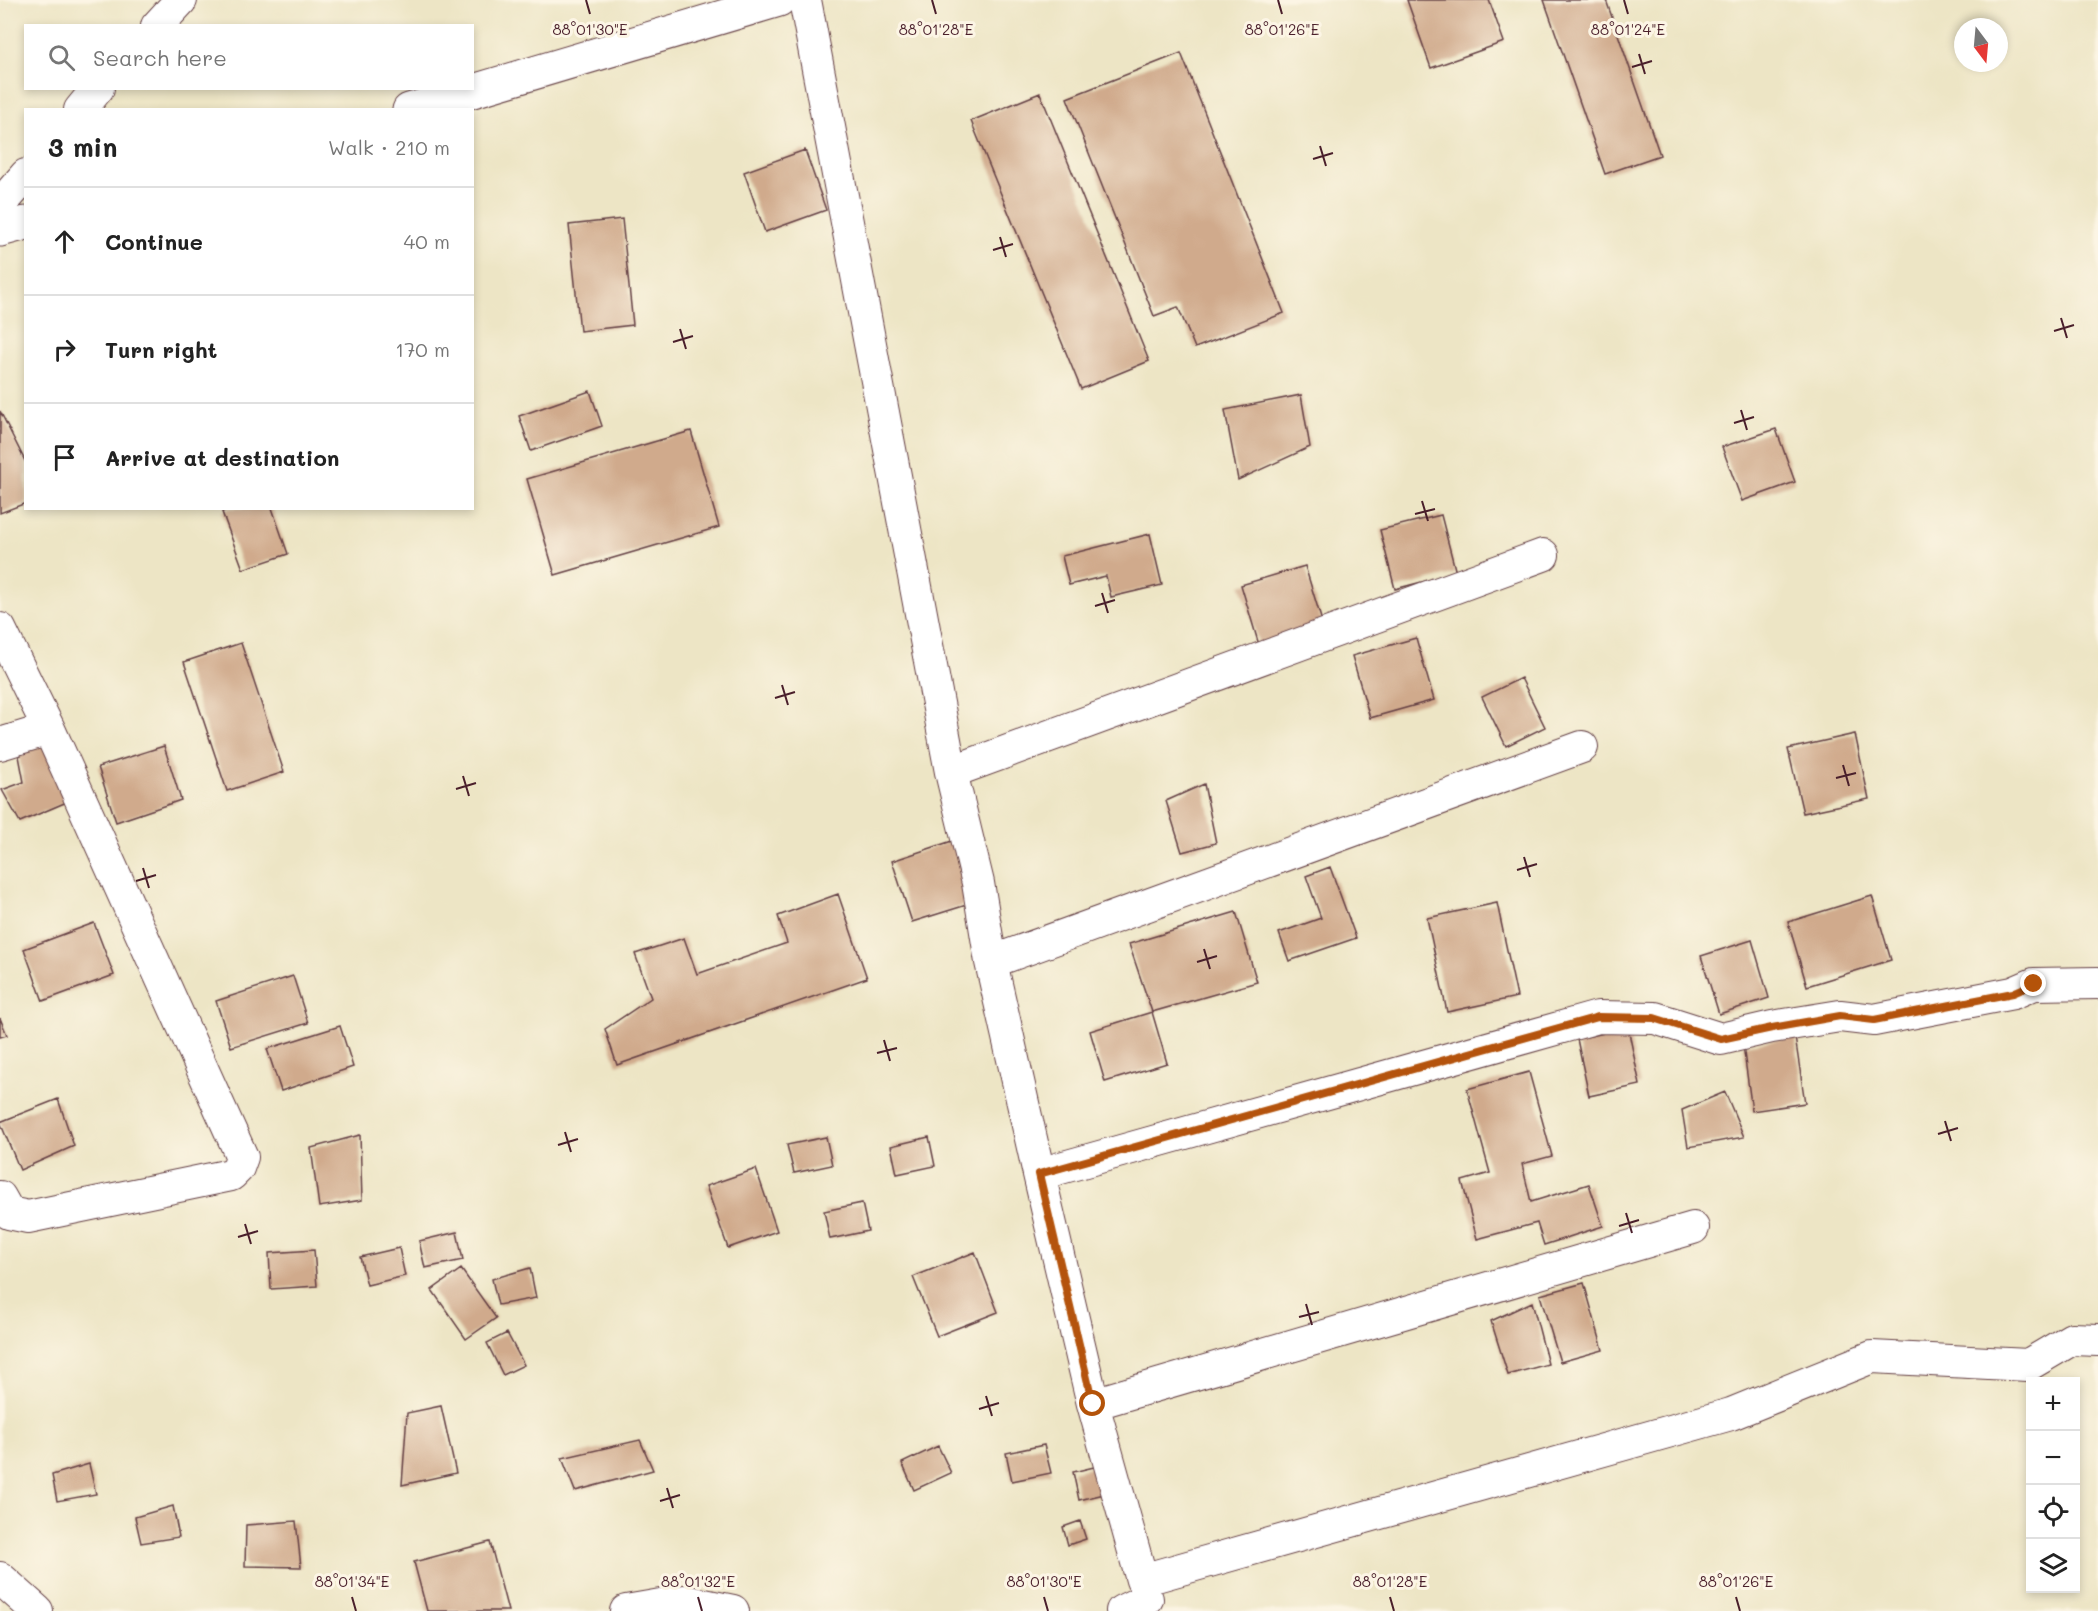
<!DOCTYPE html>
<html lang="en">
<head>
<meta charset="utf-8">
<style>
	:root { --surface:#fff; --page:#f6f6f6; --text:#222; --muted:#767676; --line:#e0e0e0 }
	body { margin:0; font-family:Mali,sans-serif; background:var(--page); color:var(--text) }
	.controls { position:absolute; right:18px; bottom:18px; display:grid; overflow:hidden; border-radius:0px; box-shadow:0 3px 9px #0003 }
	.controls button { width:54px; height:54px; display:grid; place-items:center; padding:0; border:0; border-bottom:2px solid var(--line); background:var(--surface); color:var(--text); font:30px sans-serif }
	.compass { position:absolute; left:1954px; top:18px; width:54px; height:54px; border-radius:50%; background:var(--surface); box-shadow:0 3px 9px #0003; rotate:164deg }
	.stop { position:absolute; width:18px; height:18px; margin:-14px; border:4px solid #b45309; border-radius:50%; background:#fff }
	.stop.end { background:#b45309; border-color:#fff; box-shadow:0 2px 6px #0008 }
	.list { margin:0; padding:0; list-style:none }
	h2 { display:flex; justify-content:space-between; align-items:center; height:78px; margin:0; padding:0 24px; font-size:26px }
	h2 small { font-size:20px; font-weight:400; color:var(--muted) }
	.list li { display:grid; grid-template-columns:39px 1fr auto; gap:18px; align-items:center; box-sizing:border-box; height:108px; padding:0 24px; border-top:2px solid var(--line) }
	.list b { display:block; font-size:22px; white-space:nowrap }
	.list em { font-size:20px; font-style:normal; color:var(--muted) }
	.icon { flex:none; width:33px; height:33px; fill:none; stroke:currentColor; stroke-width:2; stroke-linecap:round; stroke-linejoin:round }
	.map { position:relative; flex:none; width:2098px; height:1611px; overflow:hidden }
	.search { position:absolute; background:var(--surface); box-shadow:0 3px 9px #0003; left:24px; top:24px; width:450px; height:66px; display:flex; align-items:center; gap:15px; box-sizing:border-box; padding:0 21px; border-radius:0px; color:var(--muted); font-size:22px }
	.panel { position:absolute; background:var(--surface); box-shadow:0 3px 9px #0003; left:24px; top:108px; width:450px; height:402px; border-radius:0px }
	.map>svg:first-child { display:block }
	.building { fill:#d0aa8c }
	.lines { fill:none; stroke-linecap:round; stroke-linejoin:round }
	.minor-casing { stroke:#623d42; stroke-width:34 }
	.trunk-casing { stroke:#623d42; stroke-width:35 }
	.minor { stroke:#fff; stroke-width:32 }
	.trunk { stroke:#fff; stroke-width:33 }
	.route { stroke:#b45309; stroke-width:8 }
	.ticks { fill:none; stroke:#4a1f2b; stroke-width:2 }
	.ticks-label { font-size:15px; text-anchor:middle; fill:#4a1f2b; stroke:#fcf5e5; stroke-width:6; stroke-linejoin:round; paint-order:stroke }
</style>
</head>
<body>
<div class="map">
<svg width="2098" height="1611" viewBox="0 0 2098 1611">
	<rect width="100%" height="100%" fill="#fcf5e5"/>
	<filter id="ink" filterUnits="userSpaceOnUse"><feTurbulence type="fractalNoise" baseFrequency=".0167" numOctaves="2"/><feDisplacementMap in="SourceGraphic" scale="12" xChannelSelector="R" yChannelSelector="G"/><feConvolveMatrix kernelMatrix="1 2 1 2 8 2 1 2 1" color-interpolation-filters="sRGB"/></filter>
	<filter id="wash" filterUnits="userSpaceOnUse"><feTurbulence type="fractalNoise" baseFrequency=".008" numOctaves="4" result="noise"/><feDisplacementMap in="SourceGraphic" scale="24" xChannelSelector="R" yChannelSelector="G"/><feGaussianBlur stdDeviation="1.35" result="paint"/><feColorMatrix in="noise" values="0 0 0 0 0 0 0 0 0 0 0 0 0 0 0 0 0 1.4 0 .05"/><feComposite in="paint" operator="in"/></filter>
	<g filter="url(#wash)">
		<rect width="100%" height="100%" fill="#ede5c5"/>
		<g id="blocks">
			<path class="building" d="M1407,0H1489L1504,42L1431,68Z
				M1544,0H1606L1660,155L1605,174Z
				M1181,53L1284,313L1195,348L1178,307L1154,316L1067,98Z
				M1040,93L1149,361L1081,389L971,121Z
				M805,150L826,210L765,232L744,172Z
				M622,219L633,325L580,331L569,225Z
				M590,391L602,426L531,451L519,416Z
				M1301,395L1310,447L1238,480L1225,410Z
				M0,411L26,463V503L0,513Z
				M1776,429L1795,482L1742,501L1722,447Z
				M691,431L719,527L555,575L527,479Z
				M230,508H272L288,554L243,569L222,512Z
				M1441,515L1456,573L1395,589L1380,530Z
				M1150,534L1162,585L1111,597L1106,576L1069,585L1062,556Z
				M1305,566L1323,625L1259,645L1241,585Z
				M1416,638L1434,700L1370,718L1352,656Z
				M241,643L284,772L227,791L184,662Z
				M1521,678L1545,727L1506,746L1482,697Z
				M1855,734L1869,799L1803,813L1788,749Z
				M44,742L69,801L20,822L2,790L24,782L19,756Z
				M164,746L181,800L116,822L98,767Z
				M1204,784L1216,843L1182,852L1166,801Z
				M952,841L973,903L912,922L892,861Z
				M1330,867L1356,938L1289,961L1279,933L1321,918L1306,876Z
				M838,894L867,978L617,1065L605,1029L651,998L635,954L684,938L697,974L787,943L778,916Z
				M1872,896L1891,960L1807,986L1788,922Z
				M1497,903L1517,997L1447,1012L1427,918Z
				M1236,912L1257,982L1152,1012L1129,944Z
				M94,923L114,975L43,1001L24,949Z
				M1752,940L1769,998L1719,1014L1701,956Z
				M293,976L308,1023L231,1047L216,1001Z
				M1152,1012L1167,1063L1105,1082L1090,1031Z
				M0,1018L7,1035L0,1037Z
				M340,1026L353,1067L281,1091L267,1049Z
				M1628,1028L1640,1085L1589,1096L1577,1039Z
				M1795,1037L1805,1103L1752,1111L1743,1045Z
				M1529,1072L1552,1156L1522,1164L1531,1202L1589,1184L1603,1226L1544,1245L1537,1223L1477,1239L1462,1181L1490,1173L1467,1089Z
				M1725,1092L1744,1137L1688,1147L1682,1110Z
				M58,1099L74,1146L20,1170L0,1122Z
				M360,1135L362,1200L319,1207L311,1148Z
				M826,1137L832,1165L794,1173L787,1145Z
				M929,1137L935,1166L897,1174L891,1146Z
				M756,1169L777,1231L728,1248L706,1186Z
				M862,1203L868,1231L830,1239L824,1211Z
				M457,1232L463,1260L425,1268L419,1241Z
				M399,1248L405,1276L367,1285L360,1257Z
				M314,1250L317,1286L271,1289L269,1253Z
				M975,1252L998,1312L937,1336L913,1277Z
				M530,1268L536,1298L498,1305L492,1279Z
				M461,1269L496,1318L466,1339L432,1290Z
				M1584,1283L1603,1350L1560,1362L1540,1295Z
				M1532,1302L1548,1364L1508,1375L1491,1321Z
				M507,1333L524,1365L503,1375L487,1343Z
				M441,1406L456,1473L402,1485L407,1413Z
				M640,1440L653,1470L575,1491L562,1458Z
				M1044,1445L1051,1473L1012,1481L1006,1453Z
				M938,1446L951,1473L914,1490L902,1463Z
				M1111,1463L1117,1491L1079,1500L1073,1472Z
				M89,1464L96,1494L57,1501L52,1475Z
				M173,1506L179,1537L141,1543L135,1517Z
				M296,1521L301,1567L245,1566L246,1525Z
				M1080,1521L1086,1539L1068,1545L1063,1527Z
				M490,1542L508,1611H427L414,1562Z"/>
		</g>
	</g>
	<g filter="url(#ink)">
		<use href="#blocks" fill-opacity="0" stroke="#623d42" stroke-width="1.5"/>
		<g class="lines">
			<defs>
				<path id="minor" d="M805,0L951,772L978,883L991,962L1039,1174L1093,1404L1142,1580L1731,1414L1872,1357L2028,1365L2072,1339L2098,1340
					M157,26L181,0
					M80,110L98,88
					M0,205L26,175
					M0,629L49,729L242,1157L238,1168L231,1175L28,1217L9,1213L0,1197
					M0,744L49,729
					M951,772L1543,555
					M991,962L1582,747
					M1039,1174L1598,1017L1655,1018L1721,1039L1772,1027L1840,1016L1874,1020L2013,993L2034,984L2098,983
					M1093,1404L1693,1228
					M0,1578L37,1611
					M626,1611L684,1601L733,1611
					M1122,1611L1147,1599"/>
				<path id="trunk" d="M409,110L779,0
					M0,230L26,223"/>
			</defs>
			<use href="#minor" class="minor-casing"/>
			<use href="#trunk" class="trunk-casing"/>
			<use href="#minor" class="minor"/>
			<use href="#trunk" class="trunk"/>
		</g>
	</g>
	<g class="lines" filter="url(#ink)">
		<path class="route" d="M1093,1404L1039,1174L1598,1017L1654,1018L1721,1039L1772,1028L1840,1016L1874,1020L2013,993L2034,984"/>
	</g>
	<path class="ticks" d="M586,0L590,14M932,0L936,14M1278,0L1282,14M1624,0L1628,14M1639,54L1645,74M1632,67L1652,61M1320,146L1326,166M1313,159L1333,153M1000,237L1006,257M993,250L1013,244M2061,318L2067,338M680,329L686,349M2054,331L2074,325M673,342L693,336M1741,410L1747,430M1734,423L1754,417M1422,501L1428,521M1415,514L1435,509M1102,593L1108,613M1095,606L1115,600M782,685L788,705M775,698L795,692M1843,765L1849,786M463,776L469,796M1836,778L1856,773M456,789L476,783M1524,857L1530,877M143,868L149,888M1517,870L1537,864M136,881L156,875M1204,949L1210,969M1197,962L1217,956M884,1040L890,1061M877,1053L897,1048M1945,1121L1951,1141M565,1132L571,1152M1938,1134L1958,1128M558,1145L578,1139M1626,1213L1632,1233M245,1224L251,1244M1619,1226L1639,1220M238,1237L258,1231M1306,1304L1312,1325M1299,1317L1319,1312M986,1396L992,1416M979,1409L999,1403M667,1488L673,1508M660,1501L680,1495M352,1597L356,1611M698,1597L702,1611M1044,1597L1048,1611M1390,1597L1394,1611M1736,1597L1740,1611"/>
	<g class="ticks-label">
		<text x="590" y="35">88°01'30"E</text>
		<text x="936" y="35">88°01'28"E</text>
		<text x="1282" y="35">88°01'26"E</text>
		<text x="1628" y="35">88°01'24"E</text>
		<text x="352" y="1587">88°01'34"E</text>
		<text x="698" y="1587">88°01'32"E</text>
		<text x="1044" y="1587">88°01'30"E</text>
		<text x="1390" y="1587">88°01'28"E</text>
		<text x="1736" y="1587">88°01'26"E</text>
	</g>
</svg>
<div class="controls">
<button>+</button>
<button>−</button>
<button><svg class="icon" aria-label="locate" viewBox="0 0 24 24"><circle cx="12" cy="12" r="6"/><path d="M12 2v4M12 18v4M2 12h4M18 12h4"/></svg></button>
<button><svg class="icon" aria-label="layers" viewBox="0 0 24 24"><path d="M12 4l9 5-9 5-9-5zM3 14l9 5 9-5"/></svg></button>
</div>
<svg class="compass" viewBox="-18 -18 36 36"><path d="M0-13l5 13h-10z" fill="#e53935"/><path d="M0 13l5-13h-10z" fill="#767676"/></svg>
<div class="stop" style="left:1093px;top:1404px"></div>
<div class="stop end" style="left:2034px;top:984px"></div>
<div class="search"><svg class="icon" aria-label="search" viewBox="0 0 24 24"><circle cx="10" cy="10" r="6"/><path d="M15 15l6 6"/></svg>Search here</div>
<section class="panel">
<h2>3 min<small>Walk · 210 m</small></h2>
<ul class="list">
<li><svg class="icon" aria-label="ahead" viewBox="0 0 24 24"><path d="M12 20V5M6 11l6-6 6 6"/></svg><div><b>Continue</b></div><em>40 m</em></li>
<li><svg class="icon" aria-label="right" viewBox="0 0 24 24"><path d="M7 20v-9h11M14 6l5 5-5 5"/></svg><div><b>Turn right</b></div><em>170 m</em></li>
<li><svg class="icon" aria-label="arrive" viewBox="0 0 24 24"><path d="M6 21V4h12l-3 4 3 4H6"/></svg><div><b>Arrive at destination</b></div></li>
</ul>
</section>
</div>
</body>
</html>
